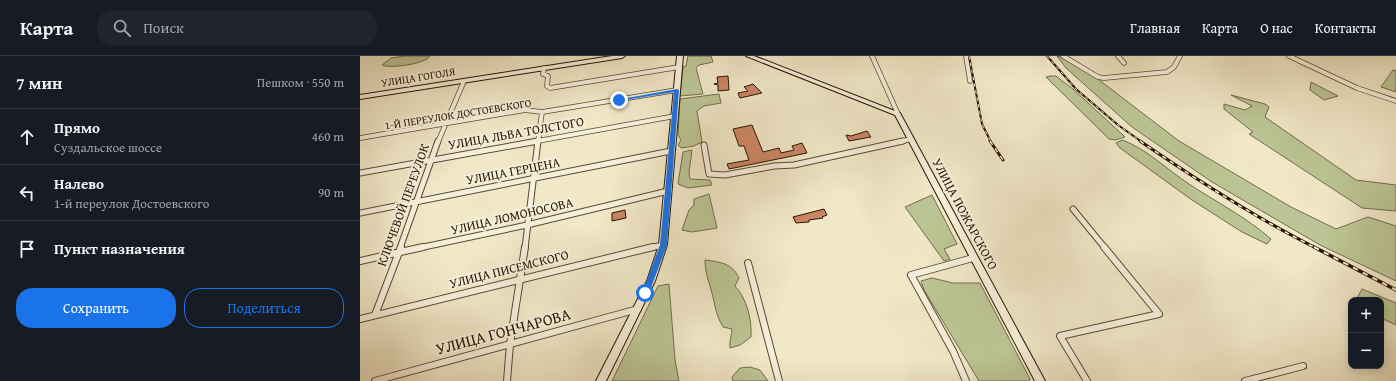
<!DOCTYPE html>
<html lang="ru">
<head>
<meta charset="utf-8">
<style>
	:root { --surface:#171b24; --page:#20242c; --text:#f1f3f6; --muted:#9ea1a6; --line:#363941; --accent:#1a73e8 }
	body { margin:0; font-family:"Gentium Book Plus",serif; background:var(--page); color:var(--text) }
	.controls { position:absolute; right:12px; bottom:12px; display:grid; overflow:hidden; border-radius:8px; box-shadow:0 2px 10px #0003 }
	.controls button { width:36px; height:36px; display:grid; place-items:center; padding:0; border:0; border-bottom:1px solid var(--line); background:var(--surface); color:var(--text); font:20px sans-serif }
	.stop { position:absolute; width:12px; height:12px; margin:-9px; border:3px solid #1a73e8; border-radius:50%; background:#fff }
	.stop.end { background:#1a73e8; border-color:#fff; box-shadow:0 1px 4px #0008 }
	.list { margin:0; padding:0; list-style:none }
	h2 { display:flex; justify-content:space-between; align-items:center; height:52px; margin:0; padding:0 16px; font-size:17px }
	h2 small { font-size:13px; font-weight:400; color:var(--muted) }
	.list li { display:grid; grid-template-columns:26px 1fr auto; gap:12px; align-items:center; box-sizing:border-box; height:56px; padding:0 16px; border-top:1px solid var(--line) }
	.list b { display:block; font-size:15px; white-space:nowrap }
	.list p { margin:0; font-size:13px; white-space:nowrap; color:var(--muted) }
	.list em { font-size:13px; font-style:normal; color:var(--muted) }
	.actions { display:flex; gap:8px; padding:12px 16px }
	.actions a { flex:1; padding:9px 0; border:1px solid var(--accent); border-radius:16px; text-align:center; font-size:14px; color:var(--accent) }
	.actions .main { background:var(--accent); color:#fff }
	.icon { flex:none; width:22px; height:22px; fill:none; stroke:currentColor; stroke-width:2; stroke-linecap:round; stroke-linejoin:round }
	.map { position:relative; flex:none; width:1036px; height:325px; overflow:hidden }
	header { display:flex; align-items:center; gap:24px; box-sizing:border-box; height:56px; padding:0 20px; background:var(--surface); border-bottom:1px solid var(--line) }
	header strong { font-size:19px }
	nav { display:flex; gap:22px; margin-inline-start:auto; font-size:14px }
	.search { width:280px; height:36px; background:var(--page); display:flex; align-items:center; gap:10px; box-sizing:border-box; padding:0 14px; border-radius:16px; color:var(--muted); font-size:15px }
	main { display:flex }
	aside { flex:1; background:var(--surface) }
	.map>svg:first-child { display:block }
	.green { fill:#bcc595; stroke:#726c4b }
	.building { fill:#cc8564; stroke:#271401 }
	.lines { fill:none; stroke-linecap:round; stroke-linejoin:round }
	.street-far2-casing { stroke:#5a4933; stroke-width:5.5 }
	.street-far1-casing { stroke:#5a4933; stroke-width:7 }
	.street-casing { stroke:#5a4933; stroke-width:8 }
	.secondary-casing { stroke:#271401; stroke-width:2 }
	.street-far2 { stroke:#f6f0db; stroke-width:4 }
	.street-far1 { stroke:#f6f0db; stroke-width:5 }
	.street { stroke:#f6f0db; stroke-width:6 }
	.secondary { fill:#f6f0db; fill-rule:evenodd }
	.rail-far2-casing { stroke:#271401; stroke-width:2 }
	.rail-far1-casing { stroke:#271401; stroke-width:3 }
	.rail-casing { stroke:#271401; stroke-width:3.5 }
	.rail-far2 { stroke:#f6f0db; stroke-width:1; stroke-dasharray:3.5; stroke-linecap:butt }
	.rail-far1 { stroke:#f6f0db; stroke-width:1.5; stroke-dasharray:4.5; stroke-linecap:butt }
	.rail { stroke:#f6f0db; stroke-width:2; stroke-dasharray:5.5; stroke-linecap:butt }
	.route { fill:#1a73e8 }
	.labels { text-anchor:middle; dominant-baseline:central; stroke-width:4; stroke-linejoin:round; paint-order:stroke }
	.far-street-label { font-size:11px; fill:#271401; stroke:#f6f0db }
	.street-label { font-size:13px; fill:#271401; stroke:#f6f0db }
	.near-street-label { font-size:16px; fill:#271401; stroke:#f6f0db }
</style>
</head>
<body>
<header>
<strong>Карта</strong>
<div class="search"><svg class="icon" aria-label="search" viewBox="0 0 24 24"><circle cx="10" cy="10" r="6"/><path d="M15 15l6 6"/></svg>Поиск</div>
<nav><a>Главная</a><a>Карта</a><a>О нас</a><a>Контакты</a></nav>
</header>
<main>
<aside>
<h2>7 мин<small>Пешком · 550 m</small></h2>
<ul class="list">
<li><svg class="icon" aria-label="ahead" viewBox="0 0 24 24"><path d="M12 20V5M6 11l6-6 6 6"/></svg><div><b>Прямо</b><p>Суздальское шоссе</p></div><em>460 m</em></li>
<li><svg class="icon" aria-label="left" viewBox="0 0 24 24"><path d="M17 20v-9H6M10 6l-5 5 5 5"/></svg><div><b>Налево</b><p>1-й переулок Достоевского</p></div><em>90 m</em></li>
<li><svg class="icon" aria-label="arrive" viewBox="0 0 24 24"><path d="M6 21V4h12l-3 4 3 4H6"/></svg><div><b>Пункт назначения</b></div></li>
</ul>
<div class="actions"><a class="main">Сохранить</a><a>Поделиться</a></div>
</aside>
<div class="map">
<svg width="1036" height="325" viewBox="0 0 1036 325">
	<rect width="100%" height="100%" fill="#f1e8c8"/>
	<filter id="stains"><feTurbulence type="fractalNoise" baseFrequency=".005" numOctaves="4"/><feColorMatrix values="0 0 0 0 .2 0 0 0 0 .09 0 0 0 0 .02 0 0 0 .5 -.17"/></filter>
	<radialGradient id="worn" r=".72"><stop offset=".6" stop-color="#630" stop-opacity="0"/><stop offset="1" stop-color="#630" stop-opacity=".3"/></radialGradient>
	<path class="green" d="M45,0H70C66,8 28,13 22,9L31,2Z
		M328,0H351L353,6L339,9L336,12L343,38L320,40L323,11L326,10Z
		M697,0L717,7L819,85L931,151L976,173L1008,161L1036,170V225L960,189L852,126L772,71L706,12Z
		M1033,14L1036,15V36L1021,31Z
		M690,20H696L713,33L765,81L755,84L749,83L686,21Z
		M951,26L978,40L964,44L950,34Z
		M359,38L361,47L344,50L337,55L342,86L334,90L321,92L318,89L321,84L318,79L320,43Z
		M871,39L905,48L909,51L905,61L996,124L1036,129V155L1002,152L889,78L893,76L864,53V48L885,54L892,50Z
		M762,84C787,93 806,113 829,128C856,146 886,161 911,183L907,188L882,176L832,144L760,92L756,87Z
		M332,94L329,117L330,123L350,124L352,129L328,132L318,128L323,96Z
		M349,138L357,172L332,176L322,174L329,154L334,149V143Z
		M572,139L597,188L584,193L590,203L584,205L545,151Z
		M345,204C360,206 372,207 379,222L375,230C387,243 392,264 391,281L380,289L370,292C369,285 372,279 372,273L363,271C356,258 356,255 353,241C350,228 345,218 345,204Z
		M572,222L593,227H620L670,323L669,325H619L564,234L561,225Z
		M309,228L315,304L319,325H252L298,230Z
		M1002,233L1036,247V269L1021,262V244H996Z
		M390,311L400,314L408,325H373L372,321L380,312Z"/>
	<path class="building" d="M368,20L369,34L358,35V29L354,28L358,27L357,21Z
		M393,28L402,37L380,42L378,37L388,35L384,31Z
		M392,69L403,96L419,92L421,97L434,94L432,90L442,87L447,97L369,113L367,108L389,104L384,90H379L373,73Z
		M507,75L511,81L489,85L486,79L491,80Z
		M464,153L467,159L462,161L463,162L449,164V166L436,167L433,161Z
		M265,154L266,162L252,165V157Z"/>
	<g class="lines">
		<defs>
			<path id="street-far2" d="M512,0L538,58
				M606,0L610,25
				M703,0L738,21L744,22L807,16L814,11L820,0
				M758,0L764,7
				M929,0L997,32L1036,45
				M184,12L183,18L188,20L187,30L190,32L319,11
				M0,82L165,54L182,56L317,34
				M78,86L104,25
				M172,86L315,60
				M178,86L182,56
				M538,86L551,83"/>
			<path id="street-far1" d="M344,89L349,118L365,119L414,110L434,109L543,85
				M0,117L178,85
				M713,153L745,192
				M0,157L311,95
				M40,192L78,85
				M59,192L167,169L308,135
				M165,192L178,85
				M289,192L303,189"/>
			<path id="street" d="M0,205L63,191
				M388,207L419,325
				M15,259L41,191
				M0,263L293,191
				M15,325L278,253
				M147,325L150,288L165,191
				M606,325L593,295L551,219L613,202
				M727,325L700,280L799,258L744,191
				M885,325L943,310"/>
			<path id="secondary" d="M252,0H265L262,2L0,43V39Z
				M317,0H323L307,189L295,225L246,325H236L287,225L299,189Z
				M386,0H394L540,57L685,325H675L535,59Z"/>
		</defs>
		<use href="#street-far2" class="street-far2-casing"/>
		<use href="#street-far1" class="street-far1-casing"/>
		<use href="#street" class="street-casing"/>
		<use href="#secondary" class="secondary-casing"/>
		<use href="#street-far2" class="street-far2"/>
		<use href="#street-far1" class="street-far1"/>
		<use href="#street" class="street"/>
		<use href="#secondary" class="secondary"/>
		<defs>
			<path id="rail-far2" d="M609,0L622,68L631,86
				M687,0L716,33L758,69L782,86"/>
			<path id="rail-far1" d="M630,85L643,104
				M780,85C837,124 894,161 956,192"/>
			<path id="rail" d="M954,191L1036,234"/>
		</defs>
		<use href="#rail-far2" class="rail-far2-casing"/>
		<use href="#rail-far1" class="rail-far1-casing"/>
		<use href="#rail" class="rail-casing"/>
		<use href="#rail-far2" class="rail-far2"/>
		<use href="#rail-far1" class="rail-far1"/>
		<use href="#rail" class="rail"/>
	</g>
	<path class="route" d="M317,33L319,34L307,189L289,237L285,239L282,237L300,189L314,36L259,45L256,44Z"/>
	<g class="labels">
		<g class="far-street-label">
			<text transform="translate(58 21) rotate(-9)">УЛИЦА ГОГОЛЯ</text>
			<text transform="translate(98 58) rotate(-9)">1-Й ПЕРЕУЛОК ДОСТОЕВСКОГО</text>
		</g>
		<g class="street-label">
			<text transform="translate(156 77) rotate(-10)">УЛИЦА ЛЬВА ТОЛСТОГО</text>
			<text transform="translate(153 115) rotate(-11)">УЛИЦА ГЕРЦЕНА</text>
			<text transform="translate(43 149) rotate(-70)">КЛЮЧЕВОЙ ПЕРЕУЛОК</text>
			<text transform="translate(605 158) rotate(62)">УЛИЦА ПОЖАРСКОГО</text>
			<text transform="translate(152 160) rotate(-13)">УЛИЦА ЛОМОНОСОВА</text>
			<text transform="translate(149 213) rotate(-14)">УЛИЦА ПИСЕМСКОГО</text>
		</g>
		<g class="near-street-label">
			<text transform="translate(143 275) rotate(-15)">УЛИЦА ГОНЧАРОВА</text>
		</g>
	</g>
	<rect width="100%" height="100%" filter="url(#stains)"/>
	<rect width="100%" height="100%" fill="url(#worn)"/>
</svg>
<div class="controls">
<button>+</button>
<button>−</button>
</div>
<div class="stop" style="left:285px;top:237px"></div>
<div class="stop end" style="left:259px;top:44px"></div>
</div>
</main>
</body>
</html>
